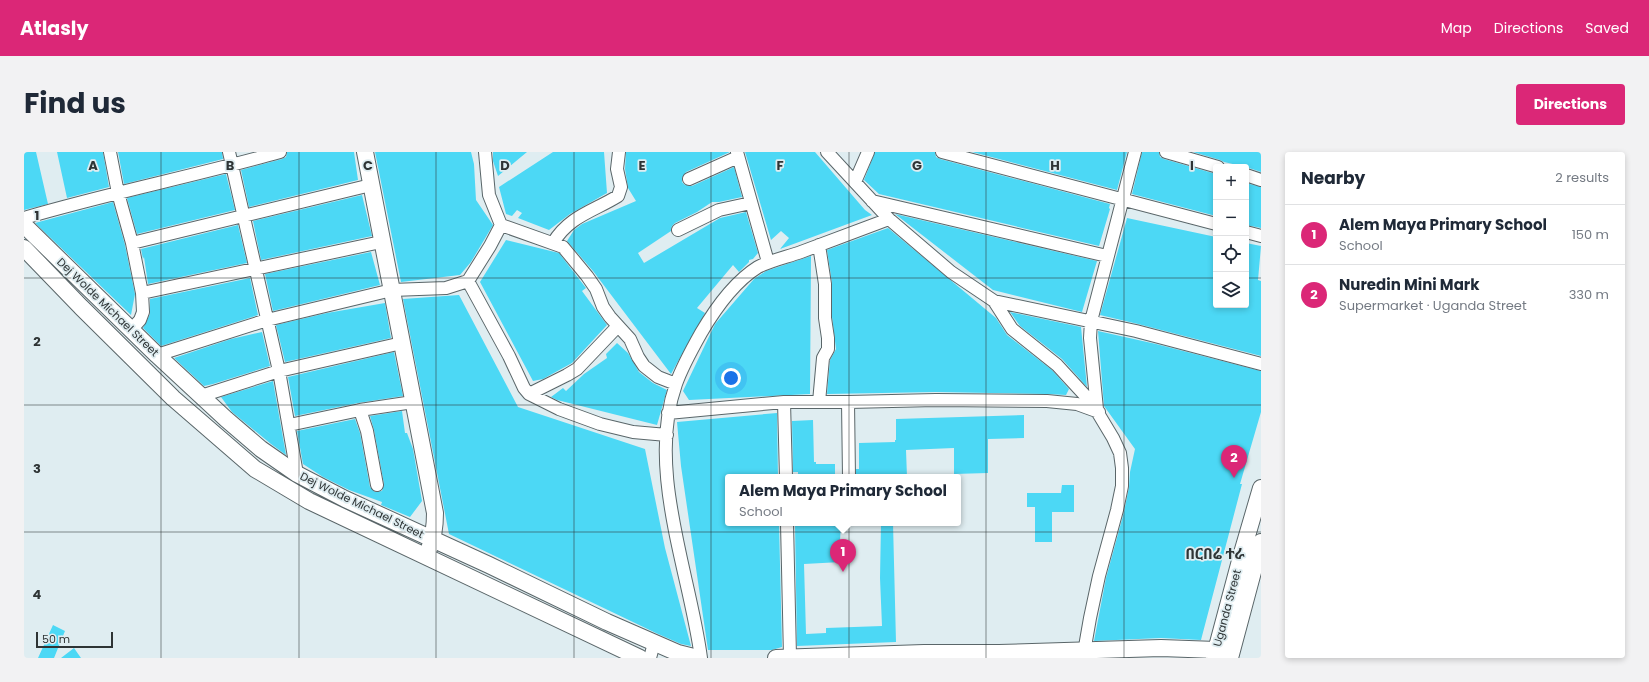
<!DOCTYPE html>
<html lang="en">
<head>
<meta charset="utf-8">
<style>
	:root { --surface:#fff; --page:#f2f2f3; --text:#1f2937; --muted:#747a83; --line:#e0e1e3; --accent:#db2777 }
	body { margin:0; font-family:Poppins,"Noto Sans Ethiopic",sans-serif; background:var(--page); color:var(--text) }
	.controls { position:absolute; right:12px; top:12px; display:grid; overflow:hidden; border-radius:4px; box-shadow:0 2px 6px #0003 }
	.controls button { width:36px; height:36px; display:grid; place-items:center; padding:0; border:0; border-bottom:1px solid var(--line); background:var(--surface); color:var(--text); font:20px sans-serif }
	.scale { position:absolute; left:12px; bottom:10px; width:77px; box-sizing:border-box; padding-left:4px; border:2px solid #2e3435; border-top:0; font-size:11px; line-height:14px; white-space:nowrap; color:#2e3435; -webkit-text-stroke:3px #dfedf1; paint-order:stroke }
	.you { position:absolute; left:707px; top:226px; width:14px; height:14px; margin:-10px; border:3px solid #fff; border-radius:50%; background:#1a73e8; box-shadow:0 0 0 6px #1a73e833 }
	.badge { display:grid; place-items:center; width:26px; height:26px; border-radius:50%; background:var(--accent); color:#fff; font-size:13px; font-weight:700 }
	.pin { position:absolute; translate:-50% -33px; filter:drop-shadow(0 1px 2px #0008) }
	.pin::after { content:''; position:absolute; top:21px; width:14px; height:12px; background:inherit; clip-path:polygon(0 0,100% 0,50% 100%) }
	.popup { position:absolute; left:701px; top:322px; width:236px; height:52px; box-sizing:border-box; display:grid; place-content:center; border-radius:4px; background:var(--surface); filter:drop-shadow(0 1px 3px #0005); font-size:13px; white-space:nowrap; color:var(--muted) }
	.popup b { font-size:15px; color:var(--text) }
	.popup::after { content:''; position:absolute; left:50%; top:100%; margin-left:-8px; border:8px solid transparent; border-top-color:var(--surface) }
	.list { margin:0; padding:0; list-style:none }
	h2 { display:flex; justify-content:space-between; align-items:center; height:52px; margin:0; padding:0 16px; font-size:17px }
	h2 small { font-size:13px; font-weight:400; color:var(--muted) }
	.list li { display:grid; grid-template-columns:26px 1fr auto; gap:12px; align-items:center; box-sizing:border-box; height:60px; padding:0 16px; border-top:1px solid var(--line) }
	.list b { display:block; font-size:15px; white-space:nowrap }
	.list p { margin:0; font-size:13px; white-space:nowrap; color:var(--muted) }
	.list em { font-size:13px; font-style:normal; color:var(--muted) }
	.icon { flex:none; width:22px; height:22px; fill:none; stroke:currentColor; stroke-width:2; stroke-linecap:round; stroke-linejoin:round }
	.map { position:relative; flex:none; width:1237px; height:506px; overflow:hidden; border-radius:4px }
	header { display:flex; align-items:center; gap:24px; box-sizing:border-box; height:56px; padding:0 20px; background:var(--accent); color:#fff }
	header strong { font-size:19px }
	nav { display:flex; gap:22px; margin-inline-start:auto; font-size:14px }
	.intro { display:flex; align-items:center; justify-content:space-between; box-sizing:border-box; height:96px; padding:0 24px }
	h1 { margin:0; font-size:28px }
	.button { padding:10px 18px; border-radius:4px; background:var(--accent); color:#fff; font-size:14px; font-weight:700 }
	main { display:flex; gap:24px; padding:0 24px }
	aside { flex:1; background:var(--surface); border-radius:4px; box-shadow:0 2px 6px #0003 }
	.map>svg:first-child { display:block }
	.building { fill:#4cd8f5 }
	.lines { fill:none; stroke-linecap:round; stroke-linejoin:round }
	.minor-casing { stroke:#5a6669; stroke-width:14 }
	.major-casing { stroke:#5a6669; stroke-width:18 }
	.minor { stroke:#fff; stroke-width:12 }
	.major { stroke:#fff; stroke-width:16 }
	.grid { fill:none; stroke:#2e3435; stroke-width:1; stroke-opacity:0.55 }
	.labels { text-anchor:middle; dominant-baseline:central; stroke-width:3.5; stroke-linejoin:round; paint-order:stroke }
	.street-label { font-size:11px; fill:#2e3435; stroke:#dfedf1 }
	.district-label { font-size:15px; font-weight:bold; fill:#2e3435; stroke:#dfedf1 }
	.grid-label { font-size:13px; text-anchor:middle; font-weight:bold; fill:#2e3435; stroke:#dfedf1; stroke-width:3.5; stroke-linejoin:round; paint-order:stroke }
</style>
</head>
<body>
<header>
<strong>Atlasly</strong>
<nav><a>Map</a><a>Directions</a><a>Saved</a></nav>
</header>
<div class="intro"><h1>Find us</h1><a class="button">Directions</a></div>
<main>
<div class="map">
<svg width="1237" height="506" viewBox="0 0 1237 506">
	<rect width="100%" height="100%" fill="#dfedf1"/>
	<path class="building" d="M0,0H12L24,52L0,58Z
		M33,0H79L85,35L43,46Z
		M94,0H198L199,7L100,32Z
		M263,0H330L334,28L225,55L217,18L258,7L262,5Z
		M351,0H447L450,12L452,48L469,73L447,110L436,123L377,130Z
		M469,0H503L474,24L469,9Z
		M529,0H580L583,41L546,62L525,78L494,66L498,61L493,58L488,64L482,62L475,35Z
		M602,0H706L662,20L658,26V30L661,33L668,34L710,15L718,45L695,50H688L673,60L651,71L648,74L647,79L614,101L620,111L696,66L722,60L734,101L729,107L725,108V110L715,120L709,113L673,156L681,161L647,222L569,119L543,89L550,78L558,72L612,49L604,36L601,17Z
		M721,0H791L841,58L848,63L756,97L765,86L757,79L747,88Z
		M851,0H911L912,5L916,7L1086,52L1085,56L1086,57L1075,94L855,42L840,28Z
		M948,0H1103L1093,38Z
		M1118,0H1135L1136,5L1140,7L1192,22V64L1108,42Z
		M1169,0H1237V20L1222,15L1200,10L1196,8Z
		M202,22L211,58L113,82L103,46Z
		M1222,31L1237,35V76L1222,73Z
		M338,43L348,84L237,108L229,69Z
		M89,50L101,93L111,142L107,163L11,71Z
		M871,62L1073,109L1058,160L969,138Z
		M1103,66L1192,85V153H1222V91L1237,94L1234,128L1237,129V204L1114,172L1076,163Z
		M214,73L223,111L124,132L120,105L119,107L117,97Z
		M864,76L972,166L983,183L1028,218L1045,237L1042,243L1023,242L912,240L803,242L806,208L812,197L808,165V131L803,98Z
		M482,88L535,101L562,136L558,139L583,173L548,211L519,227L509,229L456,130Z
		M347,100L356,133L249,159L241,122Z
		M787,104L786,242L665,248L659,239L691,172L730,127L742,119Z
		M226,126L234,163L137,194L119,176L126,162V147Z
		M435,143L494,255L621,297L641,396L667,494L657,492L634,482L425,382L379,147Z
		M361,151L367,186L261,210L252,173L303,161Z
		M986,160L1057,175L1063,235L1038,207L996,174Z
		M1074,179L1132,192L1237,219V260L1216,332H1218L1177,488L1137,486L1070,489L1082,426L1100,360L1105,335L1106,320L1111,297L1080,254Z
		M238,180L246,214L189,232L180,234L150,206L207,187Z
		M593,191L604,201L615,220L629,231L643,238L633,273L533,248L527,245L539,236L542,239L560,222L583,206L582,202Z
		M370,200L379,244L334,251L271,264L264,225Z
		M249,229L262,303L247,292L208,260L197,245Z
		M378,259L381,281H383L389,297L398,349L386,365L357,353L358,350L325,338L299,325L279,312L273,279L331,267L336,281L346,335L351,340L358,339L360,332L350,278L346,264Z
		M753,261L754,325H704V371H755L758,495L748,498H684L657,314L653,270Z
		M1000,263V286L964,287V321L930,322V296L882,298L883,325H832V317H835V291L871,290V288H872V267Z
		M789,268L790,310H792V312H811V325H774V320H769L768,269Z
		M1038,333H1050V360H1028V390H1011V355H1003V341H1037Z
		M787,371H817L816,389L817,410L780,412L782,482L802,481V476L858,474L856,426L857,371H869L872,490L773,494L771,373L787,372Z
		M29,473L41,479L30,506H14Z
		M50,496L57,506H37Z"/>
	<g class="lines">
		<defs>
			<path id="minor" d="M86,0L94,41L108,91L118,141L119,160L116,168L107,178
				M205,0L255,219L273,322
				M461,0L465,43L477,73L539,95L563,124L572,137L579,155L586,165L606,187L614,205L620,214L634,225L652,232
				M713,0L744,110
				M803,0L865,67L927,120L970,149L988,177L1033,213L1068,251L1089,286L1096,301L1098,316V334L1093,358L1075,424L1066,466L1059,506
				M918,0L1192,72
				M1142,0L1194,15
				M1222,23L1237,28
				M665,27L714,5
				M831,30L844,0
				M848,49L1083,104
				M0,66C85,41 171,24 256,0
				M654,78L695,58L727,51
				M1222,80L1237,84
				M108,91L347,33
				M529,91C545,64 570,59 594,44L597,35L593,17L595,0
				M795,93L801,132V166L804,186V197L799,206L795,250
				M444,129L485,204L500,236L505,242L535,257L576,272L609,280L643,283
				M118,141L357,90
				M970,149L1112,179L1237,212
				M133,203L243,168L368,138L422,136L444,129L466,94L477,73
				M505,242L543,223L553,217L594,174
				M177,244L255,219L378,191
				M760,250L762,325
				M824,250L825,325
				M1073,257L1066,186L1067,169L1111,0
				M336,258L343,279L353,333
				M644,261L760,250H824L912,248L1023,249L1053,252L1075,260
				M265,273L336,258L389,250
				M763,371L766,505
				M626,506L630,491
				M677,506C666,421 622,317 652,232C658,215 668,197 677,181C691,157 710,130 734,115C748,108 763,105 777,100C806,89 835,78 865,67"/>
			<path id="major" d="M341,0L411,361C411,374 410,384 405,397
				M0,73L133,203L202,267L237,297L273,322L321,347L465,413L583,470L654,501L674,506
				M0,96L57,155L149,246L231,317L285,349L616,506
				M752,506L900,501H975L1137,496L1192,498L1207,501
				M1190,506L1218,401L1237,336
				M1206,506L1237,390"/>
		</defs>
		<use href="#minor" class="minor-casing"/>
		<use href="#major" class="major-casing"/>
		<use href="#minor" class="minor"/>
		<use href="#major" class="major"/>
	</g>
	<path class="grid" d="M137,0V506M275,0V506M412,0V506M550,0V506M687,0V506M825,0V506M962,0V506M1100,0V506M0,126H1192M1222,126H1237M0,253H1237M0,380H1237"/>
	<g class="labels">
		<g class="street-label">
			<text transform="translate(84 155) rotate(44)">Dej Wolde Michael Street</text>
			<text transform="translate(338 353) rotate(26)">Dej Wolde Michael Street</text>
			<text transform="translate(1203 456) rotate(-75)">Uganda Street</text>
		</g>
		<g class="district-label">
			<text x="1191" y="401">በርበሬ ተራ</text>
		</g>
	</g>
	<g class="grid-label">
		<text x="69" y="18">A</text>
		<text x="206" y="18">B</text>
		<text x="344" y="18">C</text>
		<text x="481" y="18">D</text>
		<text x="618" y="18">E</text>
		<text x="756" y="18">F</text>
		<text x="893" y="18">G</text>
		<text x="1031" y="18">H</text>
		<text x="1168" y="18">I</text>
		<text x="13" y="68">1</text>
		<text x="13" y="194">2</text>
		<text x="13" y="321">3</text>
		<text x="13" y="447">4</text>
	</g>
</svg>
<div class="controls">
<button>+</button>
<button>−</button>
<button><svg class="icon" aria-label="locate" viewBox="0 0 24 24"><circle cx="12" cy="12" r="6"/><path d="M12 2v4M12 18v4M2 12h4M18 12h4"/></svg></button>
<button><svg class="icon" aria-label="layers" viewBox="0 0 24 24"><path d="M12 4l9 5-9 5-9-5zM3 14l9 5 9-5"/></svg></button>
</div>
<div class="scale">50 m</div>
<div class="you"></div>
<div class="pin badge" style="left:819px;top:420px">1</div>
<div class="popup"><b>Alem Maya Primary School</b>School</div>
<div class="pin badge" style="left:1210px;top:326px">2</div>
</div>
<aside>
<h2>Nearby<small>2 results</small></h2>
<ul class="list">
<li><span class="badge">1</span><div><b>Alem Maya Primary School</b><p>School</p></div><em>150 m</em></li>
<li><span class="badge">2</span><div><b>Nuredin Mini Mark</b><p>Supermarket · Uganda Street</p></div><em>330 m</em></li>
</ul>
</aside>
</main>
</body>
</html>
